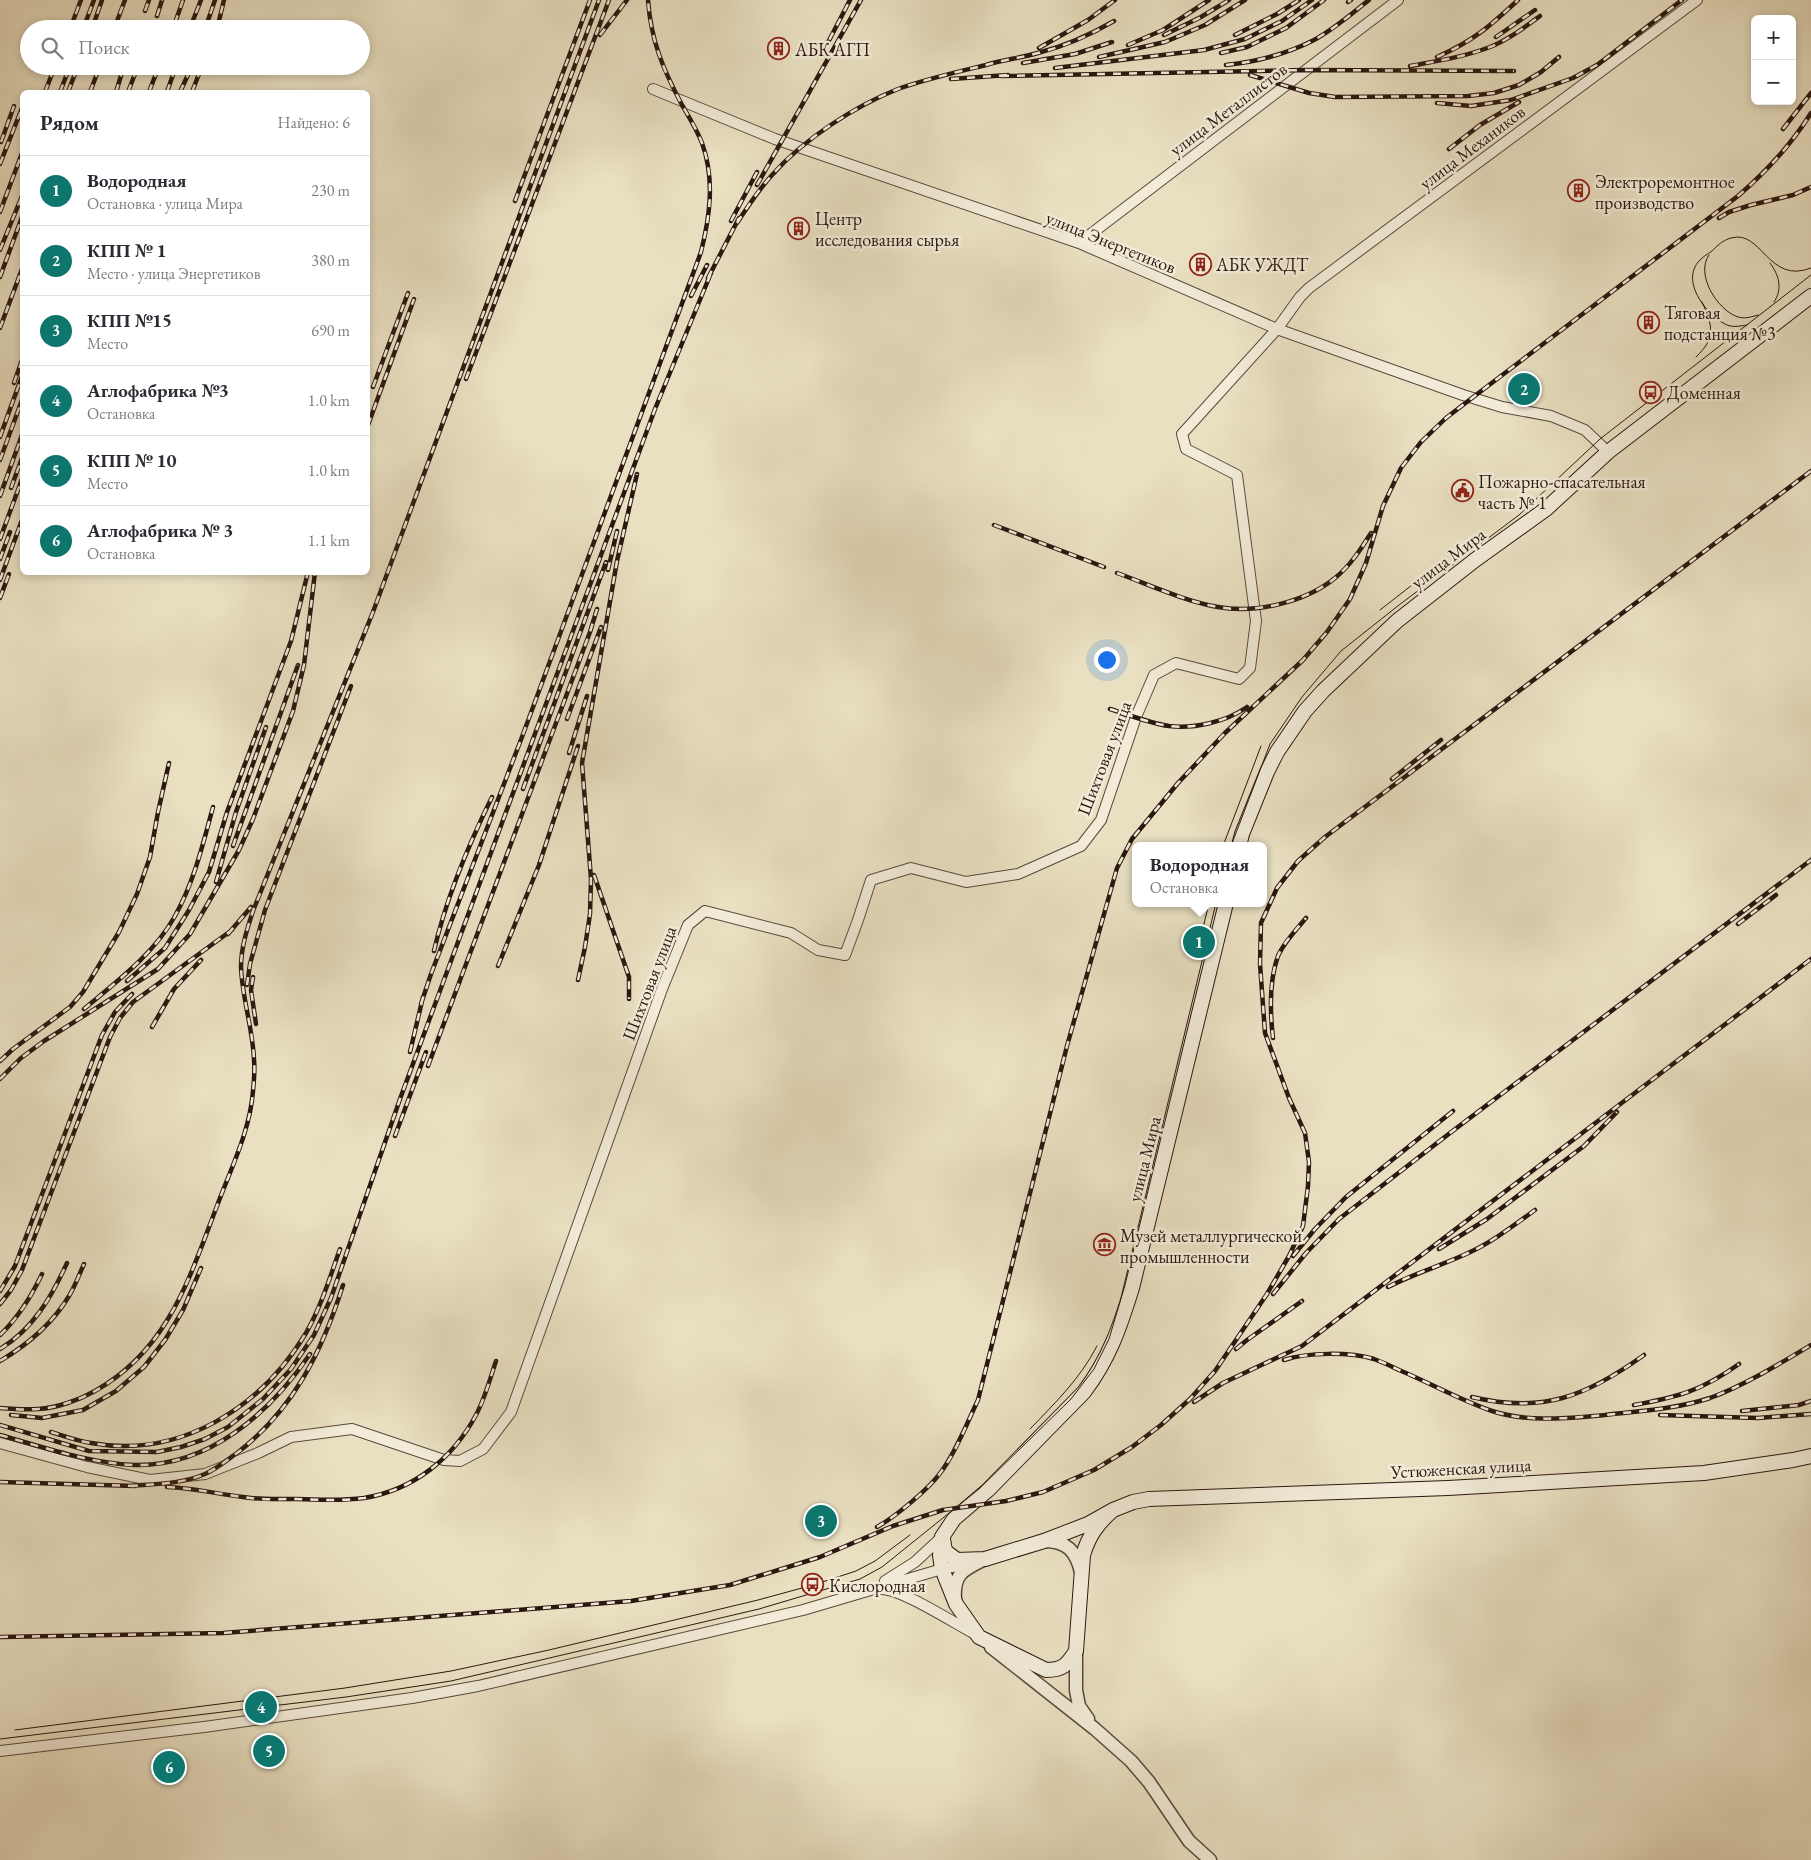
<!DOCTYPE html>
<html lang="ru">
<head>
<meta charset="utf-8">
<style>
	:root { --surface:#fff; --page:#f2f2f3; --text:#2b2b33; --muted:#7c7c81; --line:#e1e1e2; --accent:#0f766e }
	body { margin:0; font-family:"EB Garamond",serif; background:var(--page); color:var(--text) }
	.controls { position:absolute; right:15px; top:15px; display:grid; overflow:hidden; border-radius:8px; box-shadow:0 2px 8px #0003 }
	.controls button { width:45px; height:45px; display:grid; place-items:center; padding:0; border:0; border-bottom:1px solid var(--line); background:var(--surface); color:var(--text); font:25px sans-serif }
	.you { position:absolute; left:1106px; top:659px; width:18px; height:18px; margin:-12px; border:4px solid #fff; border-radius:50%; background:#1a73e8; box-shadow:0 0 0 8px #1a73e833 }
	.badge { display:grid; place-items:center; width:32px; height:32px; border-radius:50%; background:var(--accent); color:#fff; font-size:16px; font-weight:700 }
	.pin { position:absolute; translate:-50% -50%; border:2px solid #fff; box-shadow:0 1px 5px #0006 }
	.popup { position:absolute; left:1132px; top:842px; width:135px; height:65px; box-sizing:border-box; display:grid; place-content:center; border-radius:8px; background:var(--surface); filter:drop-shadow(0 1px 4px #0005); font-size:16px; white-space:nowrap; color:var(--muted) }
	.popup b { font-size:19px; color:var(--text) }
	.popup::after { content:''; position:absolute; left:50%; top:100%; margin-left:-10px; border:10px solid transparent; border-top-color:var(--surface) }
	.list { margin:0; padding:0; list-style:none }
	h2 { display:flex; justify-content:space-between; align-items:center; height:65px; margin:0; padding:0 20px; font-size:21px }
	h2 small { font-size:16px; font-weight:400; color:var(--muted) }
	.list li { display:grid; grid-template-columns:32px 1fr auto; gap:15px; align-items:center; box-sizing:border-box; height:70px; padding:0 20px; border-top:1px solid var(--line) }
	.list b { display:block; font-size:19px; white-space:nowrap }
	.list p { margin:0; font-size:16px; white-space:nowrap; color:var(--muted) }
	.list em { font-size:16px; font-style:normal; color:var(--muted) }
	.icon { flex:none; width:28px; height:28px; fill:none; stroke:currentColor; stroke-width:2; stroke-linecap:round; stroke-linejoin:round }
	.map { position:relative; flex:none; width:1811px; height:1860px; overflow:hidden }
	.search { position:absolute; background:var(--surface); box-shadow:0 2px 8px #0003; left:20px; top:20px; width:350px; height:55px; display:flex; align-items:center; gap:12px; box-sizing:border-box; padding:0 18px; border-radius:28px; color:var(--muted); font-size:19px }
	.panel { position:absolute; background:var(--surface); box-shadow:0 2px 8px #0003; left:20px; top:90px; width:350px; height:485px; border-radius:8px }
	.map>svg:first-child { display:block }
	.lines { fill:none; stroke-linecap:round; stroke-linejoin:round }
	.minor-casing { stroke:#5a493c; stroke-width:12 }
	.tertiary-casing { stroke:#5a493c; stroke-width:15 }
	.secondary-casing { stroke:#2b1710; stroke-width:16 }
	.minor { stroke:#f1ebd7; stroke-width:10 }
	.tertiary { stroke:#f1ebd7; stroke-width:12 }
	.secondary { stroke:#f1ebd7; stroke-width:14 }
	.tram { stroke:#2b1710; stroke-width:1 }
	.rail-casing { stroke:#2b1710; stroke-width:4.5 }
	.rail { stroke:#f1ebd7; stroke-width:2.5; stroke-dasharray:8; stroke-linecap:butt }
	.labels { text-anchor:middle; dominant-baseline:central; stroke-width:5; stroke-linejoin:round; paint-order:stroke }
	.poi-label { font-size:18px; fill:#2b1710; stroke:#f1ebd7; text-anchor:start }
	.street-label { font-size:18px; fill:#2b1710; stroke:#f1ebd7 }
</style>
</head>
<body>
<div class="map">
<svg width="1811" height="1860" viewBox="0 0 1811 1860">
	<rect width="100%" height="100%" fill="#e9e0c2"/>
	<filter id="stains"><feTurbulence type="fractalNoise" baseFrequency=".004" numOctaves="4"/><feColorMatrix values="0 0 0 0 .2 0 0 0 0 .09 0 0 0 0 .02 0 0 0 .5 -.17"/></filter>
	<radialGradient id="worn" r=".72"><stop offset=".6" stop-color="#630" stop-opacity="0"/><stop offset="1" stop-color="#630" stop-opacity=".3"/></radialGradient>
	<g class="lines">
		<defs>
			<path id="minor" d="M653,89L775,139L1079,243L1277,329L1463,395L1502,407L1551,416L1585,430L1608,452
				M1079,243L1398,0
				M0,1443L87,1467L150,1480L205,1474L258,1453L291,1437L352,1429L444,1460L460,1461L483,1449L511,1412L662,989L688,925L705,911L791,933L818,950L845,955L858,920L871,880L911,868L966,882L1018,874L1081,846L1101,820L1136,717L1154,675L1176,663L1239,679L1250,668L1256,621L1237,475L1186,449L1182,434L1277,329L1300,297L1309,288L1697,0
				M885,1581L915,1562L942,1537
				M880,1589C899,1587 957,1625 977,1635
				M0,1751L204,1727L412,1698L478,1686L803,1610L942,1569L967,1564"/>
			<path id="tertiary" d="M1044,1541C1067,1541 1076,1551 1081,1572
				M955,1601C953,1573 963,1570 985,1559
				M991,1647L1095,1729L1131,1761L1149,1782L1189,1841L1210,1860
				M1076,1651V1690L1079,1706L1088,1719"/>
			<path id="secondary" d="M1239,846L1242,834L1267,772L1277,752L1305,711L1323,691L1397,621L1475,560L1546,509L1608,452L1811,296
				M1113,1510C1098,1523 1089,1535 1083,1555L1076,1651C1067,1665 1063,1670 1046,1670L979,1637L956,1604L942,1569L940,1555L942,1537L954,1519L988,1490L1084,1392C1109,1359 1120,1327 1132,1288L1226,903
				M943,1539L945,1551L957,1560L985,1559L1044,1541L1088,1524L1113,1510L1133,1502L1149,1499L1448,1488L1704,1473L1793,1460L1811,1456"/>
		</defs>
		<use href="#minor" class="minor-casing"/>
		<use href="#tertiary" class="tertiary-casing"/>
		<use href="#secondary" class="secondary-casing"/>
		<use href="#minor" class="minor"/>
		<use href="#tertiary" class="tertiary"/>
		<use href="#secondary" class="secondary"/>
		<path class="tram" d="M1709,255C1695,274 1717,310 1738,317C1745,319 1751,317 1758,315
			M1770,263C1779,275 1783,289 1774,302
			M1747,325C1740,326 1732,328 1725,324C1707,315 1685,286 1695,267C1698,260 1706,255 1712,251C1717,246 1723,240 1731,238C1762,229 1768,285 1811,268
			M1696,357C1716,338 1713,326 1702,302
			M1380,610L1421,578
			M1223,846L1261,746
			M1231,846L1270,744L1302,697L1341,651L1399,605L1519,515L1600,439L1811,275
			M1203,928L1209,903
			M1030,1429C1055,1403 1080,1379 1097,1346
			M15,1730L345,1688L451,1671L549,1650L758,1600L813,1585L856,1571L875,1561L910,1535
			M0,1739L346,1697L451,1681L759,1609L860,1579L882,1567L979,1489L1071,1399L1094,1369L1109,1339L1120,1302L1216,903"/>
		<defs>
			<path id="rail" d="M1348,2L1351,0
				M145,11L149,0
				M157,16L162,0
				M175,23L183,0
				M190,28L201,0
				M70,29L81,0
				M83,29L94,0
				M92,29L102,0
				M114,29L125,0
				M205,29L215,0
				M217,29L224,0
				M600,35L627,0
				M1164,35L1201,17L1229,0
				M1235,35L1277,14L1299,0
				M1496,37L1535,10
				M1128,45L1163,30L1209,0
				M1039,48L1088,20L1115,0
				M1221,53L1247,47L1286,28L1324,0
				M822,54L850,0
				M1099,57L1165,42L1205,25L1245,0
				M1437,57C1473,41 1489,27 1518,0
				M1023,63L1075,54L1112,42
				M1226,65C1255,62 1286,54 1312,41C1333,30 1351,14 1369,0
				M1410,66C1437,61 1464,57 1490,47C1508,40 1525,27 1540,16
				M1055,68L1204,50L1245,39L1282,21L1312,0
				M1250,75L1309,93L1335,97L1468,96L1494,93L1519,85L1541,72L1559,57
				M1001,76L1306,70L1514,71
				M951,79L1008,75
				M45,92L55,66
				M60,92L70,66
				M68,92L78,66
				M90,92L100,66
				M116,92L124,66
				M128,92L138,66
				M149,92L159,66
				M167,92L176,66
				M180,92L192,66
				M192,92L202,66
				M1437,103L1471,106L1511,100L1573,78L1597,65L1682,0
				M1783,129L1811,93
				M1,142L14,106
				M1449,149L1480,125L1519,102
				M0,164L22,108
				M757,185L861,0
				M515,201L590,0
				M0,212L22,153
				M1719,218L1729,212L1751,205L1793,195L1811,187
				M731,221L757,172
				M737,223C748,206 759,189 773,174C804,139 855,106 898,89C926,79 957,72 986,65C1003,60 1020,58 1038,53C1065,46 1090,35 1114,21
				M0,250L22,196
				M0,277L22,217
				M708,278L739,218
				M691,296L707,265
				M0,328L22,269
				M466,379L609,0
				M14,383L22,360
				M373,387L408,293
				M368,425L414,299
				M0,437L22,376
				M0,460L22,400
				M11,488L22,458
				M0,496L22,435
				M994,525L1104,567
				M0,539L22,479
				M0,559L10,532
				M608,570L617,531
				M1117,573C1150,585 1184,601 1218,607C1255,614 1306,602 1335,578C1350,566 1361,549 1371,533
				M0,580L22,520
				M0,598L9,574
				M1110,709C1129,715 1149,723 1169,726C1194,729 1226,722 1247,707
				M567,719L601,627
				M569,753L587,696
				M1392,779L1441,740
				M523,789L606,562
				M233,846L298,665
				M594,875L629,977V999
				M216,882L236,812L266,727
				M1738,924L1776,895
				M228,934L251,907
				M434,951C446,898 468,846 492,797
				M498,966L539,865L578,746
				M253,977L251,990L256,1024
				M578,980L585,947L590,914L591,879L582,763L617,561L637,474
				M127,981L165,948L189,910L209,872L227,812L291,641L308,572
				M247,985L250,964L265,910L351,686
				M421,1004L431,974L522,737L701,252C710,216 715,179 702,143C697,130 689,117 682,105C663,69 651,41 648,0
				M84,1009C116,982 154,954 175,916C194,882 203,844 213,807
				M152,1027L174,989L201,960
				M1273,1038C1270,1012 1269,981 1278,956C1284,942 1296,930 1306,918
				M410,1052L423,997
				M0,1061L13,1049L70,1007L83,992L119,932L137,894L150,857L158,812L169,763
				M428,1066L590,632L597,609
				M0,1079L21,1058L44,1041L158,969L190,934L239,850L253,819L293,711L304,665L315,572
				M395,1136L426,1052
				M1439,1249L1487,1219L1584,1146L1617,1112
				M1293,1256L1315,1229L1346,1197L1453,1111
				M1388,1287C1413,1274 1440,1266 1466,1254C1491,1243 1513,1226 1535,1210
				M0,1291L15,1266L102,1035L115,1012L132,994
				M1273,1294L1306,1253L1339,1219L1450,1133L1811,860
				M0,1304L11,1290L22,1270L110,1037L120,1018L133,1002L232,930
				M0,1335C19,1317 31,1297 42,1274
				M0,1349C33,1329 51,1298 67,1263
				M1236,1349L1247,1340L1302,1301
				M1284,1360C1308,1352 1350,1352 1374,1359C1382,1362 1391,1366 1399,1370C1430,1383 1460,1400 1492,1411C1529,1423 1568,1418 1605,1415C1641,1411 1676,1409 1710,1398C1743,1386 1781,1363 1811,1345
				M0,1361C27,1345 53,1323 69,1296C75,1286 79,1275 84,1264
				M1472,1397C1543,1414 1587,1396 1644,1355
				M1194,1402L1223,1383L1302,1346L1811,959
				M1634,1405C1678,1397 1701,1391 1739,1364
				M0,1408C12,1409 25,1410 38,1409C57,1408 79,1400 95,1391C168,1350 189,1279 217,1206C231,1168 250,1131 253,1091C254,1081 255,1070 254,1060C253,1029 242,998 241,967C241,948 247,929 253,911L373,612L599,0
				M1742,1411L1799,1405L1811,1401
				M11,1415L42,1418L83,1410L116,1391L144,1367L165,1340L183,1310L201,1268
				M1660,1415L1758,1418L1811,1414
				M0,1425L89,1451L157,1452L181,1447L205,1439L228,1427L263,1399L291,1369L314,1335L331,1298L400,1099L655,409L711,273
				M51,1432C64,1436 77,1441 91,1443C180,1459 261,1408 306,1333C321,1307 330,1277 340,1249
				M0,1435C43,1447 88,1463 134,1465C209,1467 270,1413 310,1354
				M0,1482L135,1486
				M130,1486C155,1484 182,1484 205,1474C216,1469 227,1460 237,1453C293,1410 322,1352 343,1285
				M167,1487C193,1488 218,1494 243,1497C260,1500 279,1499 296,1499C319,1500 342,1501 364,1498C414,1490 453,1458 476,1415C485,1398 490,1379 496,1361
				M877,1527C895,1517 929,1489 941,1472C956,1452 967,1423 978,1400L1067,1046L1117,868L1132,839L1178,783L1225,733L1303,660L1327,632L1350,599L1366,563L1383,506L1401,468L1421,442L1446,418L1472,398L1738,196C1767,171 1791,145 1811,113
				M0,1637L223,1633L631,1601L730,1585L820,1557L893,1526L943,1510L1006,1501L1043,1492L1094,1470L1132,1447L1161,1425L1190,1399L1215,1371L1267,1294L1289,1256L1303,1226L1308,1186L1309,1162L1305,1133L1289,1098L1265,1033L1260,964L1261,923L1277,888L1298,861L1325,837L1811,471"/>
		</defs>
		<use href="#rail" class="rail-casing"/>
		<use href="#rail" class="rail"/>
	</g>
	<defs>
		<symbol id="building-ring" viewBox="-11 -11 22 22"><circle r="9.5" fill="#f1ebd7" stroke="#8f2418" stroke-width="1.5"/><path d="M-4-6H4V6H1V3H-1V6H-4ZM-2.5-4.3h1.7v1.8h-1.7ZM.8-4.3h1.7v1.8H.8ZM-2.5-1h1.7V.8h-1.7ZM.8-1h1.7V.8H.8Z" fill="#8f2418"/></symbol>
		<symbol id="bus-ring" viewBox="-11 -11 22 22"><circle r="9.5" fill="#f1ebd7" stroke="#8f2418" stroke-width="1.5"/><path d="M-5-6H5V4H4V6H2V4H-2V6H-4V4H-5ZM-3.5-4V0h7V-4ZM-3.5 1.2v1.5H-2V1.2ZM2 1.2v1.5H3.5V1.2Z" fill="#8f2418"/></symbol>
		<symbol id="civic-ring" viewBox="-11 -11 22 22"><circle r="9.5" fill="#f1ebd7" stroke="#8f2418" stroke-width="1.5"/><path d="M-.6-6.5H3V-4.5H.6V-3L4-1V1h2V6H-6V1h2V-1L-.6-3ZM-1.2 2.5V6h2.4V2.5Z" fill="#8f2418"/></symbol>
		<symbol id="museum-ring" viewBox="-11 -11 22 22"><circle r="9.5" fill="#f1ebd7" stroke="#8f2418" stroke-width="1.5"/><path d="M0-6L6-3V-2H-6V-3ZM-5-1h2V3h-2ZM-1-1h2V3h-2ZM3-1h2V3H3ZM-6 4H6V6H-6Z" fill="#8f2418"/></symbol>
	</defs>
	<g fill-rule="evenodd">
		<use href="#building-ring" x="766" y="36" width="25" height="25"/>
		<use href="#building-ring" x="1566" y="178" width="25" height="25"/>
		<use href="#building-ring" x="786" y="216" width="25" height="25"/>
		<use href="#building-ring" x="1188" y="252" width="25" height="25"/>
		<use href="#building-ring" x="1636" y="310" width="25" height="25"/>
		<use href="#bus-ring" x="1638" y="380" width="25" height="25"/>
		<use href="#civic-ring" x="1450" y="478" width="25" height="25"/>
		<use href="#museum-ring" x="1092" y="1232" width="25" height="25"/>
		<use href="#bus-ring" x="800" y="1572" width="25" height="25"/>
	</g>
	<g class="labels">
		<g class="poi-label">
			<text x="795" y="49">АБК АГП</text>
			<text x="1595" y="181">Электроремонтное<tspan x="1595" dy="21">производство</tspan></text>
			<text x="815" y="218">Центр<tspan x="815" dy="21">исследования сырья</tspan></text>
			<text x="1216" y="264">АБК УЖДТ</text>
			<text x="1664" y="312">Тяговая<tspan x="1664" dy="21">подстанция №3</tspan></text>
			<text x="1667" y="392">Доменная</text>
			<text x="1478" y="481">Пожарно-спасательная<tspan x="1478" dy="21">часть № 1</tspan></text>
			<text x="1120" y="1235">Музей металлургической<tspan x="1120" dy="21">промышленности</tspan></text>
			<text x="829" y="1585">Кислородная</text>
		</g>
		<g class="street-label">
			<text transform="translate(1228 109) rotate(-37)">улица Металлистов</text>
			<text transform="translate(1472 147) rotate(-37)">улица Механиков</text>
			<text transform="translate(1111 242) rotate(22)">улица Энергетиков</text>
			<text transform="translate(1448 558) rotate(-37)">улица Мира</text>
			<text transform="translate(1104 758) rotate(-69)">Шихтовая улица</text>
			<text transform="translate(649 983) rotate(-69)">Шихтовая улица</text>
			<text transform="translate(1144 1159) rotate(-76)">улица Мира</text>
			<text transform="translate(1461 1468) rotate(-3)">Устюженская улица</text>
		</g>
	</g>
	<rect width="100%" height="100%" filter="url(#stains)"/>
	<rect width="100%" height="100%" fill="url(#worn)"/>
</svg>
<div class="controls">
<button>+</button>
<button>−</button>
</div>
<div class="you"></div>
<div class="pin badge" style="left:1199px;top:942px">1</div>
<div class="popup"><b>Водородная</b>Остановка</div>
<div class="pin badge" style="left:1524px;top:389px">2</div>
<div class="pin badge" style="left:821px;top:1521px">3</div>
<div class="pin badge" style="left:261px;top:1707px">4</div>
<div class="pin badge" style="left:269px;top:1751px">5</div>
<div class="pin badge" style="left:169px;top:1767px">6</div>
<div class="search"><svg class="icon" aria-label="search" viewBox="0 0 24 24"><circle cx="10" cy="10" r="6"/><path d="M15 15l6 6"/></svg>Поиск</div>
<section class="panel">
<h2>Рядом<small>Найдено: 6</small></h2>
<ul class="list">
<li><span class="badge">1</span><div><b>Водородная</b><p>Остановка · улица Мира</p></div><em>230 m</em></li>
<li><span class="badge">2</span><div><b>КПП № 1</b><p>Место · улица Энергетиков</p></div><em>380 m</em></li>
<li><span class="badge">3</span><div><b>КПП №15</b><p>Место</p></div><em>690 m</em></li>
<li><span class="badge">4</span><div><b>Аглофабрика №3</b><p>Остановка</p></div><em>1.0 km</em></li>
<li><span class="badge">5</span><div><b>КПП № 10</b><p>Место</p></div><em>1.0 km</em></li>
<li><span class="badge">6</span><div><b>Аглофабрика № 3</b><p>Остановка</p></div><em>1.1 km</em></li>
</ul>
</section>
</div>
</body>
</html>
